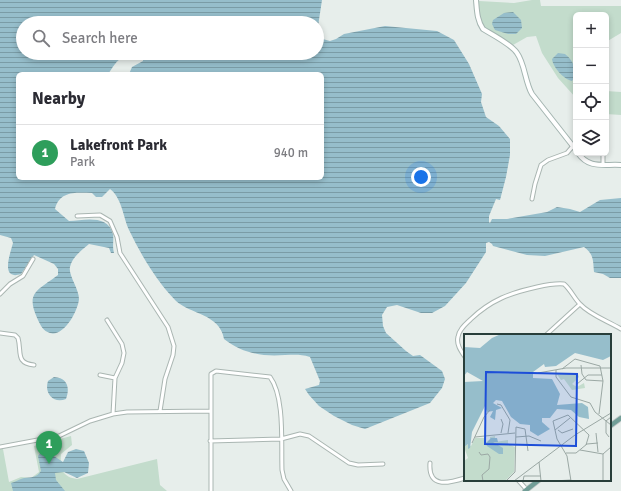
<!DOCTYPE html>
<html lang="en">
<head>
<meta charset="utf-8">
<style>
	:root { --surface:#fff; --page:#f2f2f3; --text:#2b2b33; --muted:#7c7c81; --line:#e1e1e2; --accent:#7d5c4f }
	body { margin:0; font-family:Signika,sans-serif; background:var(--page); color:var(--text) }
	.controls { position:absolute; right:12px; top:12px; display:grid; overflow:hidden; border-radius:6px; box-shadow:0 2px 6px #0003 }
	.controls button { width:36px; height:36px; display:grid; place-items:center; padding:0; border:0; border-bottom:1px solid var(--line); background:var(--surface); color:var(--text); font:20px sans-serif }
	.you { position:absolute; left:421px; top:177px; width:14px; height:14px; margin:-10px; border:3px solid #fff; border-radius:50%; background:#1a73e8; box-shadow:0 0 0 6px #1a73e833 }
	.badge { display:grid; place-items:center; width:26px; height:26px; border-radius:50%; background:var(--accent); color:#fff; font-size:13px; font-weight:700 }
	.pin { position:absolute; translate:-50% -33px; filter:drop-shadow(0 1px 2px #0008) }
	.pin::after { content:''; position:absolute; top:21px; width:14px; height:12px; background:inherit; clip-path:polygon(0 0,100% 0,50% 100%) }
	.list { margin:0; padding:0; list-style:none }
	h2 { display:flex; justify-content:space-between; align-items:center; height:52px; margin:0; padding:0 16px; font-size:17px }
	h2 small { font-size:13px; font-weight:400; color:var(--muted) }
	.list li { display:grid; grid-template-columns:26px 1fr auto; gap:12px; align-items:center; box-sizing:border-box; height:56px; padding:0 16px; border-top:1px solid var(--line) }
	.list b { display:block; font-size:15px; white-space:nowrap }
	.list p { margin:0; font-size:13px; white-space:nowrap; color:var(--muted) }
	.list em { font-size:13px; font-style:normal; color:var(--muted) }
	.icon { flex:none; width:22px; height:22px; fill:none; stroke:currentColor; stroke-width:2; stroke-linecap:round; stroke-linejoin:round }
	.map { position:relative; flex:none; width:621px; height:491px; overflow:hidden }
	.search { position:absolute; background:var(--surface); box-shadow:0 2px 6px #0003; left:16px; top:16px; width:308px; height:44px; display:flex; align-items:center; gap:10px; box-sizing:border-box; padding:0 14px; border-radius:22px; color:var(--muted); font-size:15px }
	.panel { position:absolute; background:var(--surface); box-shadow:0 2px 6px #0003; left:16px; top:72px; width:308px; height:108px; border-radius:6px }
	.map>svg:first-child { display:block }
	.green { fill:#c3dccc }
	.water { fill:url(#water-rules); fill-rule:evenodd }
	.lines { fill:none; stroke-linecap:round; stroke-linejoin:round }
	.street-casing { stroke:#aab6b2; stroke-width:5 }
	.secondary-casing { stroke:#a4b5b1; stroke-width:6 }
	.primary-casing { stroke:#c3c9c8; stroke-width:6 }
	.street { stroke:#fff; stroke-width:3 }
	.secondary { stroke:#fff; stroke-width:4 }
	.primary { stroke:#719e97; stroke-width:4.5 }
	.inset-road { fill:none; stroke:#9ba8a4; stroke-width:1 }
	.view { fill:#1d4ed8; fill-opacity:0.15; stroke:#1d4ed8; stroke-width:2 }
	.inset-edge { fill:none; stroke:#283e3a; stroke-width:2 }
</style>
</head>
<body>
<div class="map">
<svg width="621" height="491" viewBox="0 0 621 491">
	<defs>
		<pattern id="water-rules" width="6" height="5" patternUnits="userSpaceOnUse"><rect width="6" height="5" fill="#96becb"/><path d="M0 2.5h6" fill="none" stroke="#7a9ca6"/></pattern>
	</defs>
	<rect width="100%" height="100%" fill="#e7eeeb"/>
	<path class="green" d="M532,0H540L541,6H621V33L606,42V15H576V98L558,78L542,53L536,36L527,37L513,45L485,28C479,20 479,11 479,1L514,3Z
		M606,91L621,92V115L606,114Z
		M71,436L72,445L61,454C60,467 61,477 77,479L157,459L160,485L167,491H0V449H3L9,482L21,477L31,478L39,472L34,446Z"/>
	<path class="water" d="M0,0H322L317,33L319,38L330,41L336,39L344,34L385,26L437,31L454,40L469,64L482,94L481,102L486,117L499,126L510,139V155L506,177L500,200L496,199L489,216V222L490,223L492,219H507L547,212L557,207L570,209L580,212L600,200L621,198V278H610L603,274L594,272C593,261 594,254 584,247L545,256L527,255L493,246L492,244L489,242L486,243V252L466,283L445,306L432,313H421L397,305L387,307L382,315L383,326L386,333L406,351L413,356L420,355L442,371L445,379L442,388L430,403L365,429L352,425L334,416L319,406L309,395L305,389L319,385L320,381L310,357C300,354 294,355 285,355C262,357 242,353 224,339C220,314 190,314 176,301C171,296 166,290 162,285C149,268 138,249 129,230C123,217 122,198 110,189L102,197H96L92,193C77,193 60,190 55,209L69,221C84,220 108,214 113,234C114,241 112,247 114,253H111L109,248L89,244C82,250 72,257 70,267C68,275 79,289 79,299C78,311 64,337 50,333C43,331 41,326 38,320C25,292 37,291 58,275V269L54,264L34,255L21,274C0,281 10,254 13,243L11,238L0,235ZM23,23H317V53H23ZM140,56L143,57V61L132,67L129,74H322V178H18V74H108C112,69 117,58 124,58C131,57 132,59 140,56Z
		M513,12L521,20L522,28L516,34H508L495,30L492,24L493,20L504,13Z
		M558,53L565,54C573,60 579,72 572,81C563,79 553,67 552,59Z
		M54,377C68,378 70,388 66,399C53,404 44,393 48,381Z
		M43,449L63,462L68,452L76,449L84,451L89,463L88,473L77,478L64,472L55,473L56,480L65,491H13L11,483C15,482 20,479 24,478C32,477 36,478 41,471L38,456Z"/>
	<g class="lines">
		<defs>
			<path id="street" d="M606,136V135
				M603,153V164
				M532,199L535,184L541,165L548,160L567,153L573,146
				M77,216L100,215L110,221L117,237L120,253L168,327L174,346L173,355L165,379L160,411
				M0,294L10,284L23,276L33,259
				M107,320L122,344L124,353L122,363L115,378L113,414
				M0,333L15,335L18,338C22,352 15,363 34,365
				M546,335L580,304
				M465,357C461,351 456,344 458,337C459,329 466,324 471,319C491,300 510,293 537,287C546,285 555,283 564,284C571,290 574,298 580,304C590,315 608,321 621,329
				M100,375L115,378
				M210,441L281,439L300,434L309,436L349,463L358,465L383,464
				M0,447L59,436L90,421L113,414L127,412L210,411
				M430,463C428,489 449,483 465,478
				M518,480L527,490
				M211,491V374L216,371L270,377C285,397 281,444 282,470L284,479L291,491"/>
			<path id="secondary" d="M476,0C477,11 477,20 483,29C493,35 511,44 517,53C525,64 525,82 532,94L576,150
				M578,153C589,169 603,164 621,165"/>
			<path id="primary" d="M610,426L621,418
				M525,491L539,480"/>
		</defs>
		<use href="#street" class="street-casing"/>
		<use href="#secondary" class="secondary-casing"/>
		<use href="#primary" class="primary-casing"/>
		<use href="#street" class="street"/>
		<use href="#secondary" class="secondary"/>
		<use href="#primary" class="primary"/>
	</g>
	<g transform="translate(464 334)">
		<rect width="147" height="147" fill="#e7eeeb"/>
		<path d="M92,39L114,40L115,43L108,50L113,53L120,49L121,54L108,56L100,45L97,46ZM31,102V108L44,106V110L51,113L50,138L41,147H0V127L4,124L0,113L4,110L7,112L11,104H21L22,109L26,107V103Z" fill="#c3dccc"/>
		<path d="M37,0H147V22L139,26L111,19L92,32L81,33L80,30L69,38V44L88,45L96,60L93,71L118,69L124,73L125,85L115,83L107,76L93,75L86,84H78V88L86,95L74,102L66,97V91L56,90L47,83L38,67L32,66L29,69L38,74L32,76L31,86L26,83L29,77L23,78L21,72L8,98L6,114L4,115V110L0,113V48L19,47L3,38L0,42V13L16,14L28,4ZM27,104H33L34,108H29L39,114V120H35L23,112L22,109Z" fill="#96becb"/>
		<path class="inset-road" d="M117,31L118,40L122,46L139,47M98,35L111,25L136,32L139,47L135,80M92,36V43L107,63L126,69L131,78L147,91M74,39L102,34H147M147,44V59M113,50L124,41H138M33,70L37,71L46,86L44,99M37,85L39,90L37,99M91,96L106,84M94,96L98,99L109,95M132,99L134,118M11,103L51,99M52,103L65,102L77,107M145,103L142,99V87L147,83M8,109L20,83L26,76M116,116L139,120M15,118L17,121L24,120L26,123L25,135L18,141L19,147M102,119H112L123,110L134,109M75,128L77,147M42,147L51,138L52,93L61,95L64,117M50,147L111,101L147,79M59,147L60,142H77M89,147L107,146M107,147L103,122L93,105L89,87L104,81L125,101L122,111M139,147V120L147,113"/>
		<path class="view" d="M22,38L113,40L112,112L21,110Z"/>
		<rect width="147" height="147" class="inset-edge"/>
	</g>
</svg>
<div class="controls">
<button>+</button>
<button>−</button>
<button><svg class="icon" aria-label="locate" viewBox="0 0 24 24"><circle cx="12" cy="12" r="6"/><path d="M12 2v4M12 18v4M2 12h4M18 12h4"/></svg></button>
<button><svg class="icon" aria-label="layers" viewBox="0 0 24 24"><path d="M12 4l9 5-9 5-9-5zM3 14l9 5 9-5"/></svg></button>
</div>
<div class="you"></div>
<div class="pin badge" style="left:49px;top:464px;background:#2e9e5b">1</div>
<div class="search"><svg class="icon" aria-label="search" viewBox="0 0 24 24"><circle cx="10" cy="10" r="6"/><path d="M15 15l6 6"/></svg>Search here</div>
<section class="panel">
<h2>Nearby<small></small></h2>
<ul class="list">
<li><span class="badge" style="background:#2e9e5b">1</span><div><b>Lakefront Park</b><p>Park</p></div><em>940 m</em></li>
</ul>
</section>
</div>
</body>
</html>
